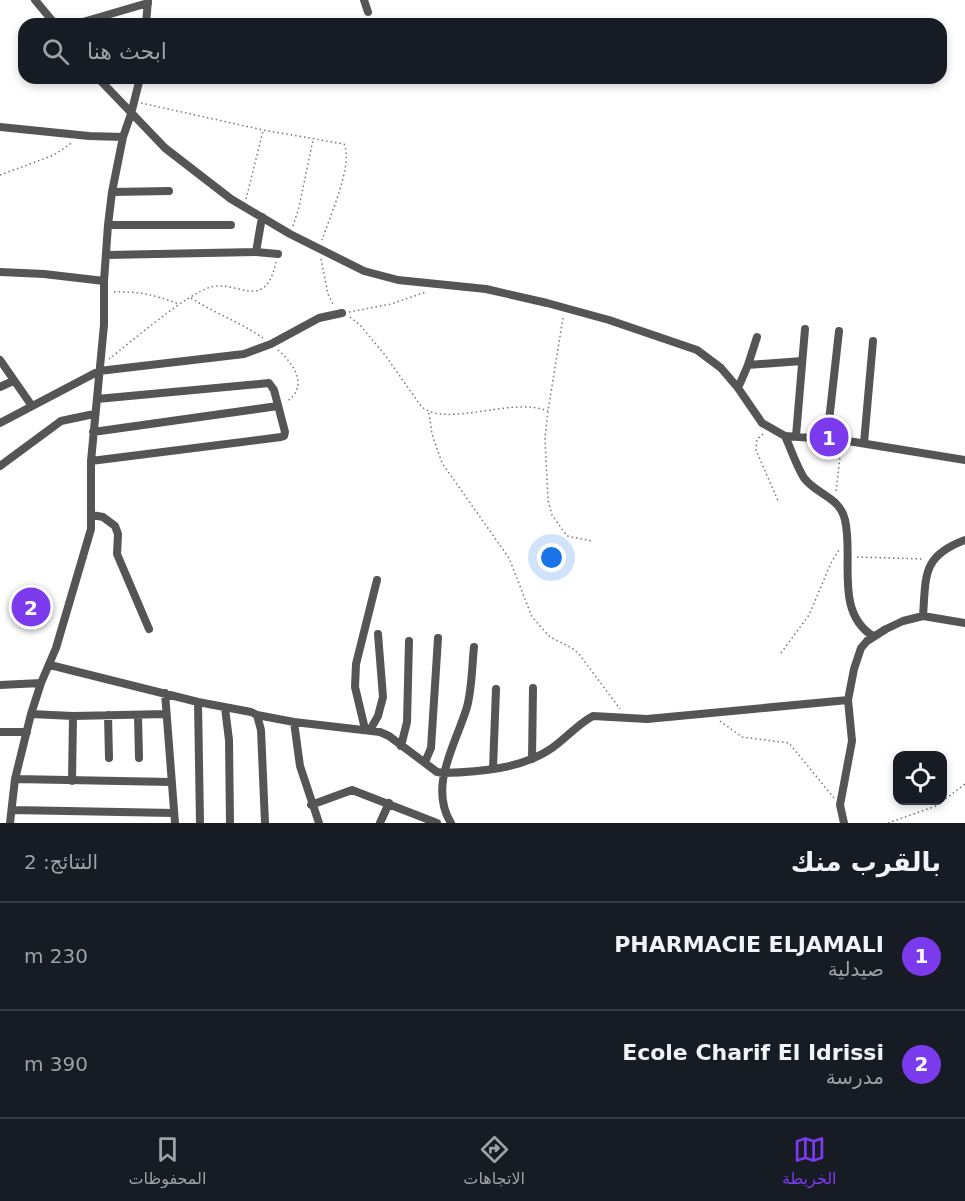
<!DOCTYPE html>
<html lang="ar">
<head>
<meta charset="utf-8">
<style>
	:root { --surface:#171b24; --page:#20242c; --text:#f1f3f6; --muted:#9ea1a6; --line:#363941; --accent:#7c3aed }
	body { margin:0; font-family:"DejaVu Sans",Cairo,sans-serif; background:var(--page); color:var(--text); direction:rtl }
	.controls { position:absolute; right:18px; bottom:18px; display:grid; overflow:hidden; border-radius:12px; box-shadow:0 3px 9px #0003 }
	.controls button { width:54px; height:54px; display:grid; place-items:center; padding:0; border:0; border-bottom:2px solid var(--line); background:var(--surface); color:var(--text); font:30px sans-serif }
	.you { position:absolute; left:552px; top:558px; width:21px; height:21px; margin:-15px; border:4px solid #fff; border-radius:50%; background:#1a73e8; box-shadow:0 0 0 9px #1a73e833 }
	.badge { display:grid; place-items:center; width:39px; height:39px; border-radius:50%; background:var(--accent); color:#fff; font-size:20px; font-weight:700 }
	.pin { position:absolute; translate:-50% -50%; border:3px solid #fff; box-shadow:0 2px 6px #0006 }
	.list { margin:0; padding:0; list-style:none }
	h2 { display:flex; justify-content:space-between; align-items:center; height:78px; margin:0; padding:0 24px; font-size:26px }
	h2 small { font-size:20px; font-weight:400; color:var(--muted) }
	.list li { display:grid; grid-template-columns:39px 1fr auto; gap:18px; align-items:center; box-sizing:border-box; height:108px; padding:0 24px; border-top:2px solid var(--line) }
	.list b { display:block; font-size:22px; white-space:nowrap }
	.list p { margin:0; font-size:20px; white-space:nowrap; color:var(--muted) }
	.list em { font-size:20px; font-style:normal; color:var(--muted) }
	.icon { flex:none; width:33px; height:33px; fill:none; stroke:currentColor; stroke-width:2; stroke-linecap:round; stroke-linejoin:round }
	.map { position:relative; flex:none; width:965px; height:823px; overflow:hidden; direction:ltr }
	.search { position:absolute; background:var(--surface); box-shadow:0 3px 9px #0003; left:18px; right:18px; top:18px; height:66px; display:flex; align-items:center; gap:15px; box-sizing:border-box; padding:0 21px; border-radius:18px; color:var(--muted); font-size:22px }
	.sheet { height:294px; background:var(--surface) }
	nav { display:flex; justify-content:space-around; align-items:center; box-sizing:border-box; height:84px; border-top:2px solid var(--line); background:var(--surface); font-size:16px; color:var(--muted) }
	nav a { display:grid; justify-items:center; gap:3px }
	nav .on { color:var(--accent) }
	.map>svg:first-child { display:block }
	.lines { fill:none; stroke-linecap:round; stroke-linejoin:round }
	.path { stroke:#777; stroke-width:1.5; stroke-dasharray:1.5 3; stroke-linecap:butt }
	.minor { stroke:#555; stroke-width:8 }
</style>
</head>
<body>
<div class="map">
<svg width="965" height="823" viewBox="0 0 965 823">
	<rect width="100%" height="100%" fill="#fff"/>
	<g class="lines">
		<path class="path" d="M141,103L263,130L344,144C354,163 329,219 322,240
			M0,175L54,155L73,142
			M246,199L263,131
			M293,226L299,207L313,140
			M321,259L328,294L334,306
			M114,292C140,291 154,295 179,304
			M191,298C214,313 240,322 263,338
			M349,312L391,304L426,292
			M350,317L360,325L385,355L421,406C445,429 512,396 548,411
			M563,318L548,411L545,438L548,500L552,515L567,536L592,541
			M278,350C295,365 309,387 286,402
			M109,359C131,342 186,294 211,287C238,280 265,313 276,262
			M429,413L432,434L442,463L509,558L532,617L550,637L572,648L579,654L620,709
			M763,434L757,439L756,450L779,503
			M836,491L841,448
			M857,557L924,559
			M781,653L809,615L831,563L839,550
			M720,721L742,737L789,743L834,798
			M888,823L936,806L965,784"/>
		<path class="minor" d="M35,0L55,24
			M364,0L368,12
			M76,24L148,3
			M146,24L148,0
			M98,78L165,148L231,199L290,234L364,271L398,280L486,289L547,303L609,320L697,350L721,368L738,388L762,423L785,436L842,440L965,460
			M0,127L89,136L123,137
			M112,192L169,191
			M262,217L256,252L278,254
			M108,225H231
			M107,255L256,252
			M0,272L44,274L104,281
			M0,360L32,406
			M748,365L802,361
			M0,387L13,381
			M738,388L748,365L757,337
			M0,423L99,371L244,354L271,344L319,318L342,313
			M93,432L278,406
			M785,436C791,449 796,465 804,478C817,495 840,497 845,520C854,557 834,612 873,636
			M796,436L805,329
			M827,439L839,331
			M864,443L873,341
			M91,461L281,437L284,436L285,432L274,390L269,383L97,399
			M0,466L61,421L94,414
			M92,515L103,517L115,526L118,534L117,554L149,629
			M923,616C926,575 922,556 965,540
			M50,665L198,702L251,712L257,715L294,722L380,732L389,736L437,772L443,773C479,772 522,769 552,748C566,738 578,724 593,716L647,719L848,700
			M0,685L41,683
			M165,693L175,823
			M198,702L200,823
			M225,708L229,740L230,823
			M31,714L73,716L166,714
			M108,715L109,758
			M257,715L261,730L265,823
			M138,716L139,758
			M294,722L300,766L319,823
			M365,729L355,687L356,664L377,580
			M370,730L378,716L383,697L378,634
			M0,732H27
			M401,746L407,722L409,641
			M532,759L533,688
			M425,762L431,748L438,638
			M493,769L496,689
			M15,779L171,782
			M72,781L73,716
			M311,805L352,790L437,823
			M12,810L174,813
			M10,823L15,779L31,714L41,683L56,648L91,529V461L104,325V281L108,225L112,192L123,137L131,114L140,78
			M380,823L389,803
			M451,823C428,786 456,744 467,707C472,688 472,666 474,647
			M844,823L840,805L852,741L848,700L854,669L861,648L867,641L886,629L903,621L923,616L965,623"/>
	</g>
</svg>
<div class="controls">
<button><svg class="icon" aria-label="locate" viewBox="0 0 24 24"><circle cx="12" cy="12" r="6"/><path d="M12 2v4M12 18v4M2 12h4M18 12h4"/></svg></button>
</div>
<div class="you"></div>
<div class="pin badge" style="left:829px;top:437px">1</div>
<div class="pin badge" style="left:31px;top:607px">2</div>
<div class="search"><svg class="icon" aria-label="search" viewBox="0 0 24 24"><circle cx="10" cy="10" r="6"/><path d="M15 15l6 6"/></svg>ابحث هنا</div>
</div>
<section class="sheet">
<h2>بالقرب منك<small>النتائج: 2</small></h2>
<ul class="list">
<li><span class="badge">1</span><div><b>PHARMACIE ELJAMALI</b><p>صيدلية</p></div><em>230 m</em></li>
<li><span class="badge">2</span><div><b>Ecole Charif El Idrissi</b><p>مدرسة</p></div><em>390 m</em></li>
</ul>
</section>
<nav>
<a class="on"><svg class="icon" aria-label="map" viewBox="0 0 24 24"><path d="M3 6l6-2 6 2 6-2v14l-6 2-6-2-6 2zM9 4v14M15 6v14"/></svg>الخريطة</a>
<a><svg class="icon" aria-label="directions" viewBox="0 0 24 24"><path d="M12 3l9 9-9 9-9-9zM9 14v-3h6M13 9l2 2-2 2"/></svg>الاتجاهات</a>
<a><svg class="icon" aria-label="saved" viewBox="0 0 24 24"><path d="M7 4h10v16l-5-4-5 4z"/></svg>المحفوظات</a>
</nav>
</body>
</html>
